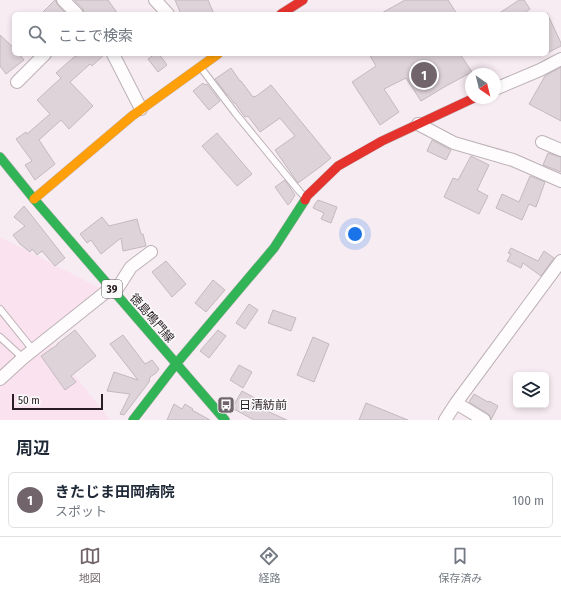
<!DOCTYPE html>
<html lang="ja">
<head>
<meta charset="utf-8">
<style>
	:root { --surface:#fff; --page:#f2f2f3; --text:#1f2937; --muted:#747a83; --line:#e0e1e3; --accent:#71656b }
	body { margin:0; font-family:"Fira Sans Condensed","Noto Sans JP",sans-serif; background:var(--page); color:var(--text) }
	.controls { position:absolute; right:12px; bottom:12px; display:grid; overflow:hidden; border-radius:6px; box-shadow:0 2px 6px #0003 }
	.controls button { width:36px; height:36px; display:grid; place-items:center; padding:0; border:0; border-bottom:1px solid var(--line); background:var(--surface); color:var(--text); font:20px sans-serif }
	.compass { position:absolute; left:465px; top:68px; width:36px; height:36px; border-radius:50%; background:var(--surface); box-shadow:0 2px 6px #0003; rotate:145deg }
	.scale { position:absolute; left:12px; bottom:10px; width:91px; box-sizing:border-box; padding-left:4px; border:2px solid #291d23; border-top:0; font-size:11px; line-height:14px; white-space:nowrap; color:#291d23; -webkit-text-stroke:3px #fbfbfb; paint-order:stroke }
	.you { position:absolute; left:355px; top:234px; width:14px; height:14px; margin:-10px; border:3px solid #fff; border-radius:50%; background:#1a73e8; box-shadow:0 0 0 6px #1a73e833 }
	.badge { display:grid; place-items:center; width:26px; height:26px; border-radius:50%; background:var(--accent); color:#fff; font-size:13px; font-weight:700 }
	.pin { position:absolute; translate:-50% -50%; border:2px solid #fff; box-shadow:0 1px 4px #0006 }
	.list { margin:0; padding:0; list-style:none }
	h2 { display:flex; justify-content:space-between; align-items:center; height:52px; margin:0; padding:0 16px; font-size:17px }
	h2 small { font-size:13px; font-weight:400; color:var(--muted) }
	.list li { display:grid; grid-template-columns:26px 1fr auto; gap:12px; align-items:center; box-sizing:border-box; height:56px; margin:0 8px 8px; padding:0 8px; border:1px solid var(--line); border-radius:6px }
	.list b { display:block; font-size:15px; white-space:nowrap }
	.list p { margin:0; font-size:13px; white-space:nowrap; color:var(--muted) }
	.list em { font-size:13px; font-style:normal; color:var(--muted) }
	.icon { flex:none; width:22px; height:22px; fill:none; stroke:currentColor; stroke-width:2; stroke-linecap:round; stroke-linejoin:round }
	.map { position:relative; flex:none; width:561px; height:420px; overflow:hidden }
	.search { position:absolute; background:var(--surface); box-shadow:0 2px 6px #0003; left:12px; right:12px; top:12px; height:44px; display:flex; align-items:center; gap:10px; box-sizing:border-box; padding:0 14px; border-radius:6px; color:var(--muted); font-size:15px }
	.sheet { height:116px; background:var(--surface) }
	nav { display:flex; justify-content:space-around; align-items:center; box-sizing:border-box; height:56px; border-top:1px solid var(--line); background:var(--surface); font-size:11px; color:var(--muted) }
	nav a { display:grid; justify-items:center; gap:2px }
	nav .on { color:var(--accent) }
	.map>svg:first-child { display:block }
	.built { fill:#fae3ee }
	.building { fill:#ded3d9; stroke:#c3b9be }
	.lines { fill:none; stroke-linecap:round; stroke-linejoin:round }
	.lane-casing { stroke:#bcb1b6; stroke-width:8 }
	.street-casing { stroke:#bcb1b6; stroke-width:14 }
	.fast-casing { stroke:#bcb1b6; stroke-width:10 }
	.slow-casing { stroke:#bcb1b6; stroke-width:10 }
	.jam-casing { stroke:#bcb1b6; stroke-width:10 }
	.lane { stroke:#fefcfd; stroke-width:6 }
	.street { stroke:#fefcfd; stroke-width:12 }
	.fast { stroke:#30b455; stroke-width:9 }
	.slow { stroke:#ff9f0a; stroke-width:9 }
	.jam { stroke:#e5322d; stroke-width:9 }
	.labels { text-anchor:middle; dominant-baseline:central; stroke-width:3; stroke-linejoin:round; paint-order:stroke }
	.shield { fill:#fbfbfb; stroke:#686064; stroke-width:1 }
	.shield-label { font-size:11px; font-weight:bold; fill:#291d23 }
	.street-label { font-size:12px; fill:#291d23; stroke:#fbfbfb }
	.poi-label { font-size:12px; fill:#291d23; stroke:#fbfbfb; text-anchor:start }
</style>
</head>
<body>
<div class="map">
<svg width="561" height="420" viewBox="0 0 561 420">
	<rect width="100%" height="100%" fill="#f7ecf2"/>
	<path class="built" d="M0,237L102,289L52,346L110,420H0Z"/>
	<path class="building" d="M55,0L58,5L66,14H41Z
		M74,0H108L118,14H84L83,9Z
		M175,0H208L214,14H181Z
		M405,0H448L457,14H380Z
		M519,0H524L530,9L523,14H498Z
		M547,13L561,43V46L547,53Z
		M0,35L14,48V54H19L24,60L6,74L0,66Z
		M79,54H105L92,66L90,64L70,82L93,106L69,129L61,120L39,140L55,164L35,180L25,165L32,161L16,139L26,132L27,134L50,114L37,100L61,78L56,73L74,57H75Z
		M155,54H159L167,65L158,72L148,59Z
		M369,54H460L472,72L446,86L421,101L406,78L384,89L399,112L380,125L352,82L376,66Z
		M561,67V121L529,104L545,76Z
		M231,68L240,81H241L253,97L255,96V97L271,85L331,158L320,167L298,183L275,150L295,136L280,118L260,132L248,116L245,117L235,103H234L228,95H227L215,79Z
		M203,83L205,85L207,84L220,101L209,110L193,91Z
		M217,133L252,174L237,186L202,146Z
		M432,140L451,150L446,160L427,151Z
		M548,153L561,157V172L543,165Z
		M471,156L489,165L477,190L488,196L479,214L444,197L453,178L458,180Z
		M530,176L545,182L536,207L529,204L522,220L496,208L502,194L519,202Z
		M285,180L295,195L290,203L288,205L275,187Z
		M318,200L337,207L331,223L321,219L324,213L313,208L315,204Z
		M24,206L65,258L55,266L42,251L37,255L32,249L30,252L20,244L13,235L25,226L14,217Z
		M102,217L109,226L137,219L141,234H143L146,246L123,251L121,238L101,254L91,240L87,243L80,234Z
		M511,248L538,261L544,251L554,258L541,276L523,263L521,268L507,261L511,254L508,253Z
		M166,261L186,284L172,297L152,272Z
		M213,280L225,290L206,312L195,303Z
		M249,304L258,310L245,329L236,323Z
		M273,310L296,318L291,331L268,323Z
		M75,330L96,356L71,376L76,382L65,390L41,356L57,345V344Z
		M218,330L226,336L209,358L200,351Z
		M123,335L145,364L152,360L159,369L156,373L150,377L149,382L124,415L120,414L130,394L107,391L114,372L138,380L110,344Z
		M313,337L329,344L314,382L297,375Z
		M239,365L252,372L243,388L230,380Z
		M242,391L255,398L251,404L287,420H254L232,408Z
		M474,394L488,402L489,401L498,406L491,420L490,416L488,414L469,402Z
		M366,403L408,420H359Z
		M174,404L182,409L185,404L193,409L192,410L210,420H167Z"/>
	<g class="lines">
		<defs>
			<path id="lane" d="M201,68L236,114L300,192L304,196
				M0,309L33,350
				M0,337L23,358"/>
			<path id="street" d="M63,0L77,14
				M155,0L168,14
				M113,54L141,109
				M17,82L45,54
				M495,89L540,70L561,59
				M418,124L454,143L513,160L561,181
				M542,142L561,150
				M115,292L131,267L151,252
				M0,379L23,358L111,288
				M456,403L484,420
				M445,420L456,403L561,261"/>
			<path id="fast" d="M0,157L34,199L225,420
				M133,420L176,364L274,248L305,200"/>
			<path id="slow" d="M34,199L132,116L218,54"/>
			<path id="jam" d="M281,14L303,0
				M305,200L307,196L338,166L382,141L474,98"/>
		</defs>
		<use href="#lane" class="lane-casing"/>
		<use href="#street" class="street-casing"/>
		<use href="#fast" class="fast-casing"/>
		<use href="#slow" class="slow-casing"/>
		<use href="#jam" class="jam-casing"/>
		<use href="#lane" class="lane"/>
		<use href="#street" class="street"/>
		<use href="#fast" class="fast"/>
		<use href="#slow" class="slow"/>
		<use href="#jam" class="jam"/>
	</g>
	<defs>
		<symbol id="bus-square" viewBox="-11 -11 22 22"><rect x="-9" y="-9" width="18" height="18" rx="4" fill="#71656b" stroke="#fbfbfb"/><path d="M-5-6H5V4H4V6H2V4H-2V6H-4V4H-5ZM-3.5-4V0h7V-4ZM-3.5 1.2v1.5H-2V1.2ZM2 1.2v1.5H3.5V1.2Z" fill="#fff"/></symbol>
	</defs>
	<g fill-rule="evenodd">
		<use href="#bus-square" x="216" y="395" width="20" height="20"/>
	</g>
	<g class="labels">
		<rect class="shield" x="102" y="280" width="20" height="18" rx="3"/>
		<g class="shield-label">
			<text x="112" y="289">39</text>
		</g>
		<g class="street-label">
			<text transform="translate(152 318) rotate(49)">徳島鳴門線</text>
		</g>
		<g class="poi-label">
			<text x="239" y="405">日清紡前</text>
		</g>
	</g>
</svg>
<div class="controls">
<button><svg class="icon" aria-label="layers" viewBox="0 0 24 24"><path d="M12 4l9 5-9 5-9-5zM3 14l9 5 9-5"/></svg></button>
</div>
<svg class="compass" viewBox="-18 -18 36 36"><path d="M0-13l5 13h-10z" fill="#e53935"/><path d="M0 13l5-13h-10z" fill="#747a83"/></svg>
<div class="scale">50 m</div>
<div class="you"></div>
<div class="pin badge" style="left:424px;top:75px">1</div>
<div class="search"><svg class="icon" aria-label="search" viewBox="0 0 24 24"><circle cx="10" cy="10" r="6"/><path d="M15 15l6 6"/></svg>ここで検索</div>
</div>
<section class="sheet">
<h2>周辺<small></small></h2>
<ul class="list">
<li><span class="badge">1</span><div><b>きたじま田岡病院</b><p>スポット</p></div><em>100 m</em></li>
</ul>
</section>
<nav>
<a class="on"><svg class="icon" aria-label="map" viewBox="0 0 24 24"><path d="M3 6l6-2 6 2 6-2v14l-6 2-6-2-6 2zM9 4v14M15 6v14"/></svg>地図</a>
<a><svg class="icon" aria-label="directions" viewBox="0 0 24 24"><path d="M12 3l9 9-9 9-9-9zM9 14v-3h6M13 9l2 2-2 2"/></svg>経路</a>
<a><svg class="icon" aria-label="saved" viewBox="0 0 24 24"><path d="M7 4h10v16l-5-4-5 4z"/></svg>保存済み</a>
</nav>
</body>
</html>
